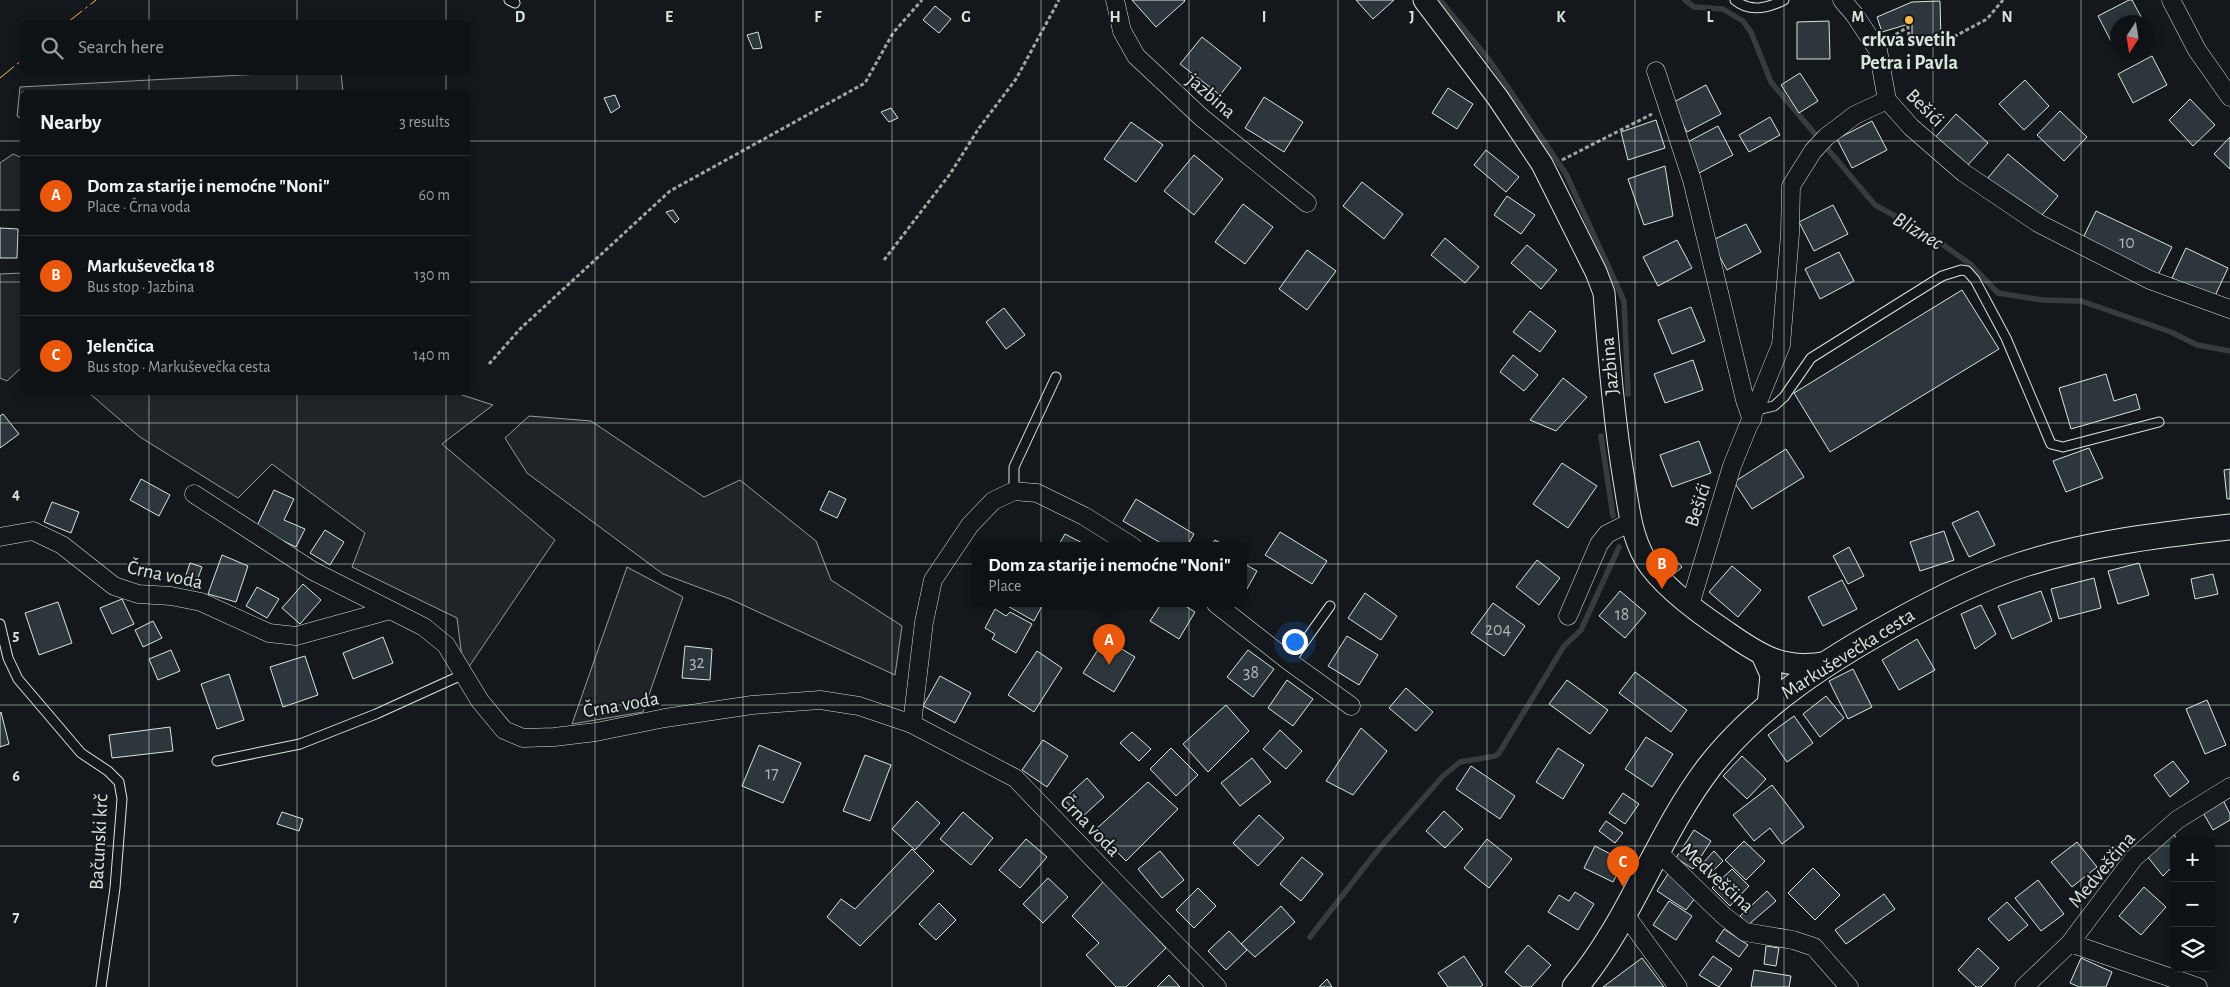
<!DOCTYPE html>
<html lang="en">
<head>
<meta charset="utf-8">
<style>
	:root { --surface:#0f1215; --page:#181b1e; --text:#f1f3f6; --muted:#9b9ea0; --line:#2f3234; --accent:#ea580c }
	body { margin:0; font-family:"Alegreya Sans",sans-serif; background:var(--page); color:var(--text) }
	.controls { position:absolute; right:15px; bottom:15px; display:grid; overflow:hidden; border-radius:8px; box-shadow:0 2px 12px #0003 }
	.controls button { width:45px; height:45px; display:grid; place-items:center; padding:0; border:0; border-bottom:1px solid var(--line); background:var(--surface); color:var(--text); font:25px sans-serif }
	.compass { position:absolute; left:2110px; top:15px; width:45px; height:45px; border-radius:50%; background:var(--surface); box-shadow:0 2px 12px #0003; rotate:192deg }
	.you { position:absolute; left:1294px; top:641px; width:18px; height:18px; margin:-12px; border:4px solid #fff; border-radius:50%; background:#1a73e8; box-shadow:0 0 0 8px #1a73e833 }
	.badge { display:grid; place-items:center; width:32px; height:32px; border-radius:50%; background:var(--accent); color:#fff; font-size:16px; font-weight:700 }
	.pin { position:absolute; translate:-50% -41px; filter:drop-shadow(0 1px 2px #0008) }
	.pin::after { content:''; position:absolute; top:26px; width:18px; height:15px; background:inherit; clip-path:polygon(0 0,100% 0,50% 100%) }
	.popup { position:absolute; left:972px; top:542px; width:275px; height:65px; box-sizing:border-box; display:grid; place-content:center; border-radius:8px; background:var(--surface); filter:drop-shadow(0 1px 4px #0005); font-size:16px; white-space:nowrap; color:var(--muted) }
	.popup b { font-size:19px; color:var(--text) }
	.popup::after { content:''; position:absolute; left:50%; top:100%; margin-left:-10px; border:10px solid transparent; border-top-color:var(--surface) }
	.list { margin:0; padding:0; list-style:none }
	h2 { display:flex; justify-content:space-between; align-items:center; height:65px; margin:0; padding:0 20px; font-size:21px }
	h2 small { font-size:16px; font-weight:400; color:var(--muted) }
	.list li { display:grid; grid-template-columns:32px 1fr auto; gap:15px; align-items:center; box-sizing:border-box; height:80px; padding:0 20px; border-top:1px solid var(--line) }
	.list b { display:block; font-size:19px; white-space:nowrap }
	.list p { margin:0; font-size:16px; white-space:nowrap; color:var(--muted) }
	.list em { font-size:16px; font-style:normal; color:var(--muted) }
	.icon { flex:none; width:28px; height:28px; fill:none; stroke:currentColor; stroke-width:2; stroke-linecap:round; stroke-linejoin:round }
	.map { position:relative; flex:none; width:2230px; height:987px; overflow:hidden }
	.search { position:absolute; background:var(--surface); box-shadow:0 2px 12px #0003; left:20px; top:20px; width:450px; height:55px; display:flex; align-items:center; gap:12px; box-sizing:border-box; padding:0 18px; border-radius:8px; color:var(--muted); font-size:19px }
	.panel { position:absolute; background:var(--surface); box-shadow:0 2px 12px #0003; left:20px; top:90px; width:450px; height:305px; border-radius:8px }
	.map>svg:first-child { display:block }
	.green { fill:#202428; stroke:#939e99 }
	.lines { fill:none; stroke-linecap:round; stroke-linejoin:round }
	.stream { stroke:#363b3e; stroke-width:5.5 }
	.building { fill:#2c363c; stroke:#d8e6dc }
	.service-casing { stroke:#d8e6dc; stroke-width:11 }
	.minor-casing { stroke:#d8e6dc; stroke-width:19 }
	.tertiary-casing { stroke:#d8e6dc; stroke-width:23 }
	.secondary-casing { stroke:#d8e6dc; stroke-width:27 }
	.path { stroke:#9da8a2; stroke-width:3; stroke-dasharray:4 2.5; stroke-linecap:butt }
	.service { stroke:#14181c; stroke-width:9 }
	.minor { stroke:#14181c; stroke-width:18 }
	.tertiary { stroke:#14181c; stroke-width:21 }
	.secondary { stroke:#14181c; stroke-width:25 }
	.power { stroke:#ffb74d; stroke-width:1; stroke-dasharray:18 4 2.5 4; stroke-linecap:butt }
	.grid { fill:none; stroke:#d8e6dc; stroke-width:1; stroke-opacity:0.55 }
	.poi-dot { fill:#ffb74d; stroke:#14181c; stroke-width:2 }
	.labels { text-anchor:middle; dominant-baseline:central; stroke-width:4; stroke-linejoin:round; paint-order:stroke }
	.number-label { font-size:18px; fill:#adbab4 }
	.poi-label { font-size:20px; font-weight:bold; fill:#d8e6dc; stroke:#14181c }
	.street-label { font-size:20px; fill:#d8e6dc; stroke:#14181c }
	.water-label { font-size:21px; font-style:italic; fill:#d8e6dc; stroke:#14181c }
	.grid-label { font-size:16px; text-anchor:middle; font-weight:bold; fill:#d8e6dc; stroke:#14181c; stroke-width:4; stroke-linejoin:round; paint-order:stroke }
</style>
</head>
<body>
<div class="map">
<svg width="2230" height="987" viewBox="0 0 2230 987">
	<rect width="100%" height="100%" fill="#14181c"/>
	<path class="green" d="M280,73H341L343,92H22V119L17,116L20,87Z
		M13,154L22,158V210H0V163Z
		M22,273V367L7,381L0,378V274Z
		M89,393H456L493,405L442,444L555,540L464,674L457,618L352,567L365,533L272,464L238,498L140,437Z
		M529,416L591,421L704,497L740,480L816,541L831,580L902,626L895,675L730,599L663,574L527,473L505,438Z
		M627,567L683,597L643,712L572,724Z"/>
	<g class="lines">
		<path class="stream" d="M1440,0L1490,61L1566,174L1624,301L1628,394
			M1685,0L1694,7L1723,9L1743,21L1751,32L1771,82L1875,205L1931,236L1970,264L1998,293L2042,300L2081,301L2171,332L2197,345L2230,351
			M1601,436L1613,516
			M1310,937L1377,851L1443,776L1460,762L1495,756L1499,753L1564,646L1581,630L1619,547"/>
	</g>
	<path class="building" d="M1132,0H1184L1185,1L1156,27Z
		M1356,0H1394L1373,19Z
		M2129,0H2132L2144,22H2118V42L2113,45L2098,16Z
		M1940,1L1941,40L1912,41V23L1882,32L1877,17L1912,2Z
		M935,6L951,19L939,33L923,20Z
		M1829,21L1830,59H1797V22Z
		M758,32L762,48L753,49L747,35Z
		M1202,37L1241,68L1220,95L1180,64Z
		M2152,56L2167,85L2133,103L2118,74Z
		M1800,73L1818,101L1799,113L1781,85Z
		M2025,80L2049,106L2024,130L1999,104Z
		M1706,85L1721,114L1687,132L1672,103Z
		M1448,88L1473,104L1457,129L1432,113Z
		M615,95L620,107L611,113L604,98Z
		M1264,97L1303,122L1284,152L1245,128Z
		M2190,99L2215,125L2193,146L2169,120Z
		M891,108L898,118L889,122L881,112Z
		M2060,111L2087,137L2064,161L2037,135Z
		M1956,114L1988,143L1965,168L1933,140Z
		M1770,117L1780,135L1749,152L1739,135Z
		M1656,120L1665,148L1628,160L1621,132Z
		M1872,121L1887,150L1852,168L1837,139Z
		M1131,122L1163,145L1136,182L1104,159Z
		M1718,126L1733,155L1699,173L1684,144Z
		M2230,137V169L2214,154Z
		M1486,150L1519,177L1506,192L1474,165Z
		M2008,154L2058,196L2037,221L1987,179Z
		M1194,155L1223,179L1194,215L1164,191Z
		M1665,166L1673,216L1644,225L1628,179Z
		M1362,182L1403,214L1384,239L1343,206Z
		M1507,196L1535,215L1521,234L1494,215Z
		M1243,204L1273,227L1245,264L1215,242Z
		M1833,205L1848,234L1814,251L1799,222Z
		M673,210L679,219L675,223L666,212Z
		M2096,211L2172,247L2158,275L2082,240Z
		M1746,224L1761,252L1727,270L1711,241Z
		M0,228L18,229L17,258H0Z
		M1445,238L1479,267L1465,283L1431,255Z
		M1677,240L1692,268L1658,286L1643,257Z
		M1527,245L1557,270L1541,289L1511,263Z
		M2186,248L2228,268L2214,298L2172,278Z
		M1307,250L1336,271L1307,310L1279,289Z
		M1839,252L1854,281L1820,299L1805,269Z
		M1962,290L1999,349L1830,452L1794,393Z
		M1691,307L1705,341L1672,354L1658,320Z
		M1004,308L1025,335L1006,349L986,322Z
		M1530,311L1556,331L1540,352L1513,332Z
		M1513,355L1538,375L1524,391L1500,372Z
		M1693,360L1703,390L1665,403L1654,374Z
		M2106,374L2114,401L2136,394L2140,409L2071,429L2059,388Z
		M1563,378L1587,397L1556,431L1530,420Z
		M3,414L19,434L0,448V416Z
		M1699,441L1711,473L1672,487L1660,455Z
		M2089,448L2103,478L2066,492L2053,461Z
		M1786,449L1804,477L1752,509L1734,482Z
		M1562,463L1597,486L1568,528L1533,504Z
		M2230,469V499H2227L2224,470Z
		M141,479L170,495L159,516L130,500Z
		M274,490L294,499L284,520L305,529L296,547L256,528Z
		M829,491L846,499L837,518L820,510Z
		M1136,499L1194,534L1187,546H1166L1123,521Z
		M52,502L79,512L71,533L44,522Z
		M1978,511L1995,545L1969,557L1952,523Z
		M325,530L344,542L330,565L310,553Z
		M1944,531L1954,560L1920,571L1910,542Z
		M1280,532L1327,561L1312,584L1265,555Z
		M1065,534L1088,546H1058Z
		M1215,540L1226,546H1211Z
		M1849,547L1864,576L1848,584L1833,556Z
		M222,555L248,566L236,602L208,594Z
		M1672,556L1682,567L1673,575L1663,564Z
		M1537,560L1560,578L1539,605L1516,587Z
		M190,563L202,567L194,589L183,584Z
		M1243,563L1257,571L1243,596Z
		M2139,563L2149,595L2118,604L2108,571Z
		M1732,566L1761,590L1738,617L1709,592Z
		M2213,574L2218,594L2195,599L2191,579Z
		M2094,578L2101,608L2059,619L2051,589Z
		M1842,580L1857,609L1823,626L1808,597Z
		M303,584L321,600L300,624L282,608Z
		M257,587L279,599L267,618L246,606Z
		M1620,591L1646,613L1625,638L1599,616Z
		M2041,591L2052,621L2012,639L1998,606Z
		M1365,593L1397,616L1381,640L1348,618Z
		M122,599L134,624L112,634L100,608Z
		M58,602L72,643L39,655L25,613Z
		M1493,603L1525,626L1504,656L1471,633Z
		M1004,604H1043L1034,621Z
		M1161,604H1182L1195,612L1179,639L1150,621Z
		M1981,605L1996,634L1975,649L1961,614Z
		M995,609L1006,616L1010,612L1032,624L1016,653L992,639L995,634L985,628Z
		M153,621L162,638L143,647L135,630Z
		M1347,636L1378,655L1359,685L1328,666Z
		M383,637L393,663L353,679L343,653Z
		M1105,639L1135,657L1114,692L1083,673Z
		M1917,639L1935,670L1899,690L1882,660Z
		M685,646L712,649L710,680L682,678Z
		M171,650L180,671L158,680L149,659Z
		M1248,650L1274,669L1253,697L1227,677Z
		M1037,651L1062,668L1034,712L1008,695Z
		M305,656L318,695L283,707L270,667Z
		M1853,669L1872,707L1848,719L1829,681Z
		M1635,672L1687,710L1671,732L1619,693Z
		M229,674L244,720L217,729L201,684Z
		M940,676L971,693L955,723L923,706Z
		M1287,680L1313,699L1293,726L1268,708Z
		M1567,680L1608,710L1590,734L1549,704Z
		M1406,688L1433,712L1416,731L1389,708Z
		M1826,696L1844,718L1820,737L1803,714Z
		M2207,700L2226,745L2205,754L2186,709Z
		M1226,705L1249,731L1208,772L1183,744Z
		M1,712L9,744L0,747V713Z
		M1794,716L1813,743L1787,762L1768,735Z
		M170,727L173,751L112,758L109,735Z
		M1361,728L1387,751L1353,795L1326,781Z
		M1280,730L1302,751L1286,769L1263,749Z
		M1132,732L1151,749L1139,761L1120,743Z
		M1646,737L1673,754L1652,787L1625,769Z
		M1043,740L1068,756L1047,787L1022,770Z
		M759,745L801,763L783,803L742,786Z
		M1171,748L1198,775L1176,796L1150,769Z
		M1558,748L1584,765L1563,799L1536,782Z
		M865,755L891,765L870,821L843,811Z
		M1742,756L1766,779L1747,799L1723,776Z
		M1252,758L1271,782L1240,806L1221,783Z
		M2173,761L2189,782L2170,797L2154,775Z
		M1471,766L1515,796L1500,819L1456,789Z
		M1087,778L1104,797L1081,818L1064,799Z
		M1148,782L1178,809L1126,861L1095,830Z
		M1772,785L1804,827L1782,844L1770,828L1754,841L1733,815Z
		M1623,793L1639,804L1625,824L1609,813Z
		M2222,798L2230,814V820L2213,830L2202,811Z
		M917,801L940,823L915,850L892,829Z
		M1444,811L1463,829L1445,848L1426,831Z
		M282,812L303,819L299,831L277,824Z
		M963,812L993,838L971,865L940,839Z
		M1259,815L1284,838L1258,866L1233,843Z
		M1606,821L1623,833L1615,843L1599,831Z
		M1694,830L1711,841L1693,869L1676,858Z
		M2173,833L2178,841H2174V865L2163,876L2143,851Z
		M1026,839L1047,857L1020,888L999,870Z
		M1487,839L1512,859L1489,888L1464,868Z
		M1744,841L1765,861L1746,880L1725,860Z
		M2077,842L2097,867L2072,887L2051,862Z
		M1595,846L1624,861L1613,882L1584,868Z
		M912,849L934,871L860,946L827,917L841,899L855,909Z
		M1160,851L1184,880L1162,898L1138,869Z
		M1714,851L1723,861L1711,873L1702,864Z
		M1302,857L1323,874L1301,901L1280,884Z
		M1813,868L1840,895L1815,920L1788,893Z
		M1732,869L1749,886L1730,906L1712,888Z
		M1668,874L1698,894L1686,910L1657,891Z
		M1048,878L1068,897L1043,923L1023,904Z
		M2038,880L2064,914L2041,931L2015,898Z
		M1104,881L1166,948L1126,987H1116L1086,955L1099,943L1072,916Z
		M2144,887L2166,907L2141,935L2119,916Z
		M1198,888L1216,906L1194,928L1176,910Z
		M1767,891L1776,901L1748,925L1740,916Z
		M1575,892L1594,904L1578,930L1548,912L1559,895L1569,901Z
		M1884,894L1895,909L1846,944L1835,930Z
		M1669,901L1692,916L1676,940L1653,925Z
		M2007,902L2028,925L2009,941L1988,919Z
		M939,903L956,920L936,940L919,924Z
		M1281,906L1295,922L1255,957L1241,944Z
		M1724,929L1748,945L1739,957L1716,941Z
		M1229,931L1247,950L1226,970L1208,951Z
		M1528,945L1551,965L1531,987H1522L1505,972Z
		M1766,946L1779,948L1776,966L1764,964Z
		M1978,948L1999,968L1981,987H1976L1958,970Z
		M1464,956L1483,985L1480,987H1448L1438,973Z
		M1713,956L1732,969L1719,987L1699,975Z
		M1642,958L1664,987H1603Z
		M2081,958L2112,972L2106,987H2079L2070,983Z
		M1754,970L1791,976L1789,987H1751Z
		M1169,975L1180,987H1157Z
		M1327,979L1332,987H1319Z"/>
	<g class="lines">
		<defs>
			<path id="service" d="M509,0L515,3
				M1735,0C1750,13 1768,8 1784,0
				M1757,410L1774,406L1784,397L1811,358L1942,276L1961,270L1967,271L1975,280L2006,338L2051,444L2063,447L2159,422
				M1014,491V467L1056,377
				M0,624L8,658L18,679L81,753L108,771L119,782L122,799L115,888L101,987
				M1290,662L1330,606
				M217,761L300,744L376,714L464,674"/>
			<path id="minor" d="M1115,0L1122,31L1136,56L1201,117L1307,203
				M1842,0L1854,14L1878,50L1887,100
				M2171,0L2197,50L2230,97
				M1656,71L1692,180L1745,400L1752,420
				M194,494L313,571L424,627L446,645L480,701L504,730L523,738L554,737L596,732L665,718L752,705L820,700L859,706L912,724L1015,778L1217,987
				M0,537L33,531L62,545L114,586L138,594L171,596L201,602L269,633L296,636L390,610
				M1216,604L1290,662L1351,706
				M1690,605L1732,466L1781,345L1790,234L1791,186L1813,151L1826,137L1855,115L1887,100L1911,127L1964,173L2038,223L2150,280L2230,309
				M1568,616L1599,544L1607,534L1631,522
				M912,724L924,622L933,580L970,525L993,501L1014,491L1037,493L1084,516L1132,546
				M1657,851L1724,916L1745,932L1793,940L1814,947L1849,987
				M1624,913L1678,987
				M2070,943L2198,987
				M2024,987L2070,943L2134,858L2177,820L2230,787"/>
			<path id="tertiary" d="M1424,0L1498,98L1542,164L1596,272L1604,293C1609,357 1614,422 1625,486C1629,511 1632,536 1645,559C1662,587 1700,614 1727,632C1761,656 1785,671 1828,662
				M1762,655L1771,675L1768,706"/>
			<path id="secondary" d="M1575,987C1631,921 1657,835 1710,766C1760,703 1828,660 1897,622C1937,600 1978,579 2021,565C2089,543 2160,535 2230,527"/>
		</defs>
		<use href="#service" class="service-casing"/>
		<use href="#minor" class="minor-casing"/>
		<use href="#tertiary" class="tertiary-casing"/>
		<use href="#secondary" class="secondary-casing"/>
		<path class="path" d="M1890,38L1908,27L1910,45L1946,41L1987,19L2003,0
			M1562,160L1652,114
			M884,260L950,174L979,128L1016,79L1059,0
			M489,364L521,328L670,191L865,83L893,33L922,0"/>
		<use href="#service" class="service"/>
		<use href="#minor" class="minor"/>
		<use href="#tertiary" class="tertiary"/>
		<use href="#secondary" class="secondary"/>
		<path class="power" d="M68,22L96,0
			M0,78L22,60"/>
	</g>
	<path class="grid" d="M149,0V22M297,0V22M446,0V22M595,0V987M743,0V987M892,0V987M1041,0V987M1189,0V987M1338,0V987M1487,0V987M1635,0V987M1784,0V987M1933,0V987M2081,0V987M149,72V92M297,72V92M446,72V92M0,141H22M468,141H2230M0,282H22M468,282H2230M149,392V987M297,392V987M446,392V987M0,423H2230M0,564H2230M0,705H2230M0,846H2174M2211,846H2230"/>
	<circle class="poi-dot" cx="1909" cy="20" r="5"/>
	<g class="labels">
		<g class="number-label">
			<text x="2127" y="243">10</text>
			<text x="1622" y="615">18</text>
			<text x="1498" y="630">204</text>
			<text x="697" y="663">32</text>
			<text x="1251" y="673">38</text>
			<text x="772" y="774">17</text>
		</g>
		<g class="poi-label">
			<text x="1909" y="40">crkva svetih<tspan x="1909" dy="23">Petra i Pavla</tspan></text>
		</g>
		<g class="street-label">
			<text transform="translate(1211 96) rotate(41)">jazbina</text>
			<text transform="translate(1925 108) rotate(45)">Bešići</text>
			<text transform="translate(1610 366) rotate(-95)">Jazbina</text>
			<text transform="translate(1698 505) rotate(-72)">Bešići</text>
			<text transform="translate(165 575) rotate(12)">Črna voda</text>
			<text transform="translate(1848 654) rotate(-32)">Markuševečka cesta</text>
			<text transform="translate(621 705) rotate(-10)">Črna voda</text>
			<text transform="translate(1090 826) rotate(46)">Črna voda</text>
			<text transform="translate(99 842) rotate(-87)">Bačunski krč</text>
			<text transform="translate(2102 870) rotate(-50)">Medveščina</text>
			<text transform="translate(1717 878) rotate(43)">Medveščina</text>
		</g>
		<g class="water-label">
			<text transform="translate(1918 231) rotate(31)">Bliznec</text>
		</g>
	</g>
	<g class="grid-label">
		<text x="520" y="22">D</text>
		<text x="669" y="22">E</text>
		<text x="818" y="22">F</text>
		<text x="966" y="22">G</text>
		<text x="1115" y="22">H</text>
		<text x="1264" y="22">I</text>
		<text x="1412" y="22">J</text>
		<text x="1561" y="22">K</text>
		<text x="1710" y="22">L</text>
		<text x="1858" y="22">M</text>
		<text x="2007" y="22">N</text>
		<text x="16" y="499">4</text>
		<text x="16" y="640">5</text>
		<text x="16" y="781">6</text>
		<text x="16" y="922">7</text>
	</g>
</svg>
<div class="controls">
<button>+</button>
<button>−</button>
<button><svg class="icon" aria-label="layers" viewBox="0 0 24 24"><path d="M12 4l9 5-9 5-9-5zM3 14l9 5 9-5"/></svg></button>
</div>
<svg class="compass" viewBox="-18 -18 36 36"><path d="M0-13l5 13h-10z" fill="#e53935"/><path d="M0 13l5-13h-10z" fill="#9b9ea0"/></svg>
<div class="you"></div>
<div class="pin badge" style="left:1109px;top:665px">A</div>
<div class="popup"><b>Dom za starije i nemoćne &quot;Noni&quot;</b>Place</div>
<div class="pin badge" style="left:1662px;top:589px">B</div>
<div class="pin badge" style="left:1623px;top:887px">C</div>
<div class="search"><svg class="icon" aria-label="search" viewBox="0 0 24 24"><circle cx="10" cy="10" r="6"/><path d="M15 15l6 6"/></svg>Search here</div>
<section class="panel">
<h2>Nearby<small>3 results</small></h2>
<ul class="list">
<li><span class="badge">A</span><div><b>Dom za starije i nemoćne &quot;Noni&quot;</b><p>Place · Črna voda</p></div><em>60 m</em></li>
<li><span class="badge">B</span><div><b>Markuševečka 18</b><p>Bus stop · Jazbina</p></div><em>130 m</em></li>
<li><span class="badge">C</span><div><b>Jelenčica</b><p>Bus stop · Markuševečka cesta</p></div><em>140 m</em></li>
</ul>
</section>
</div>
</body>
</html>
